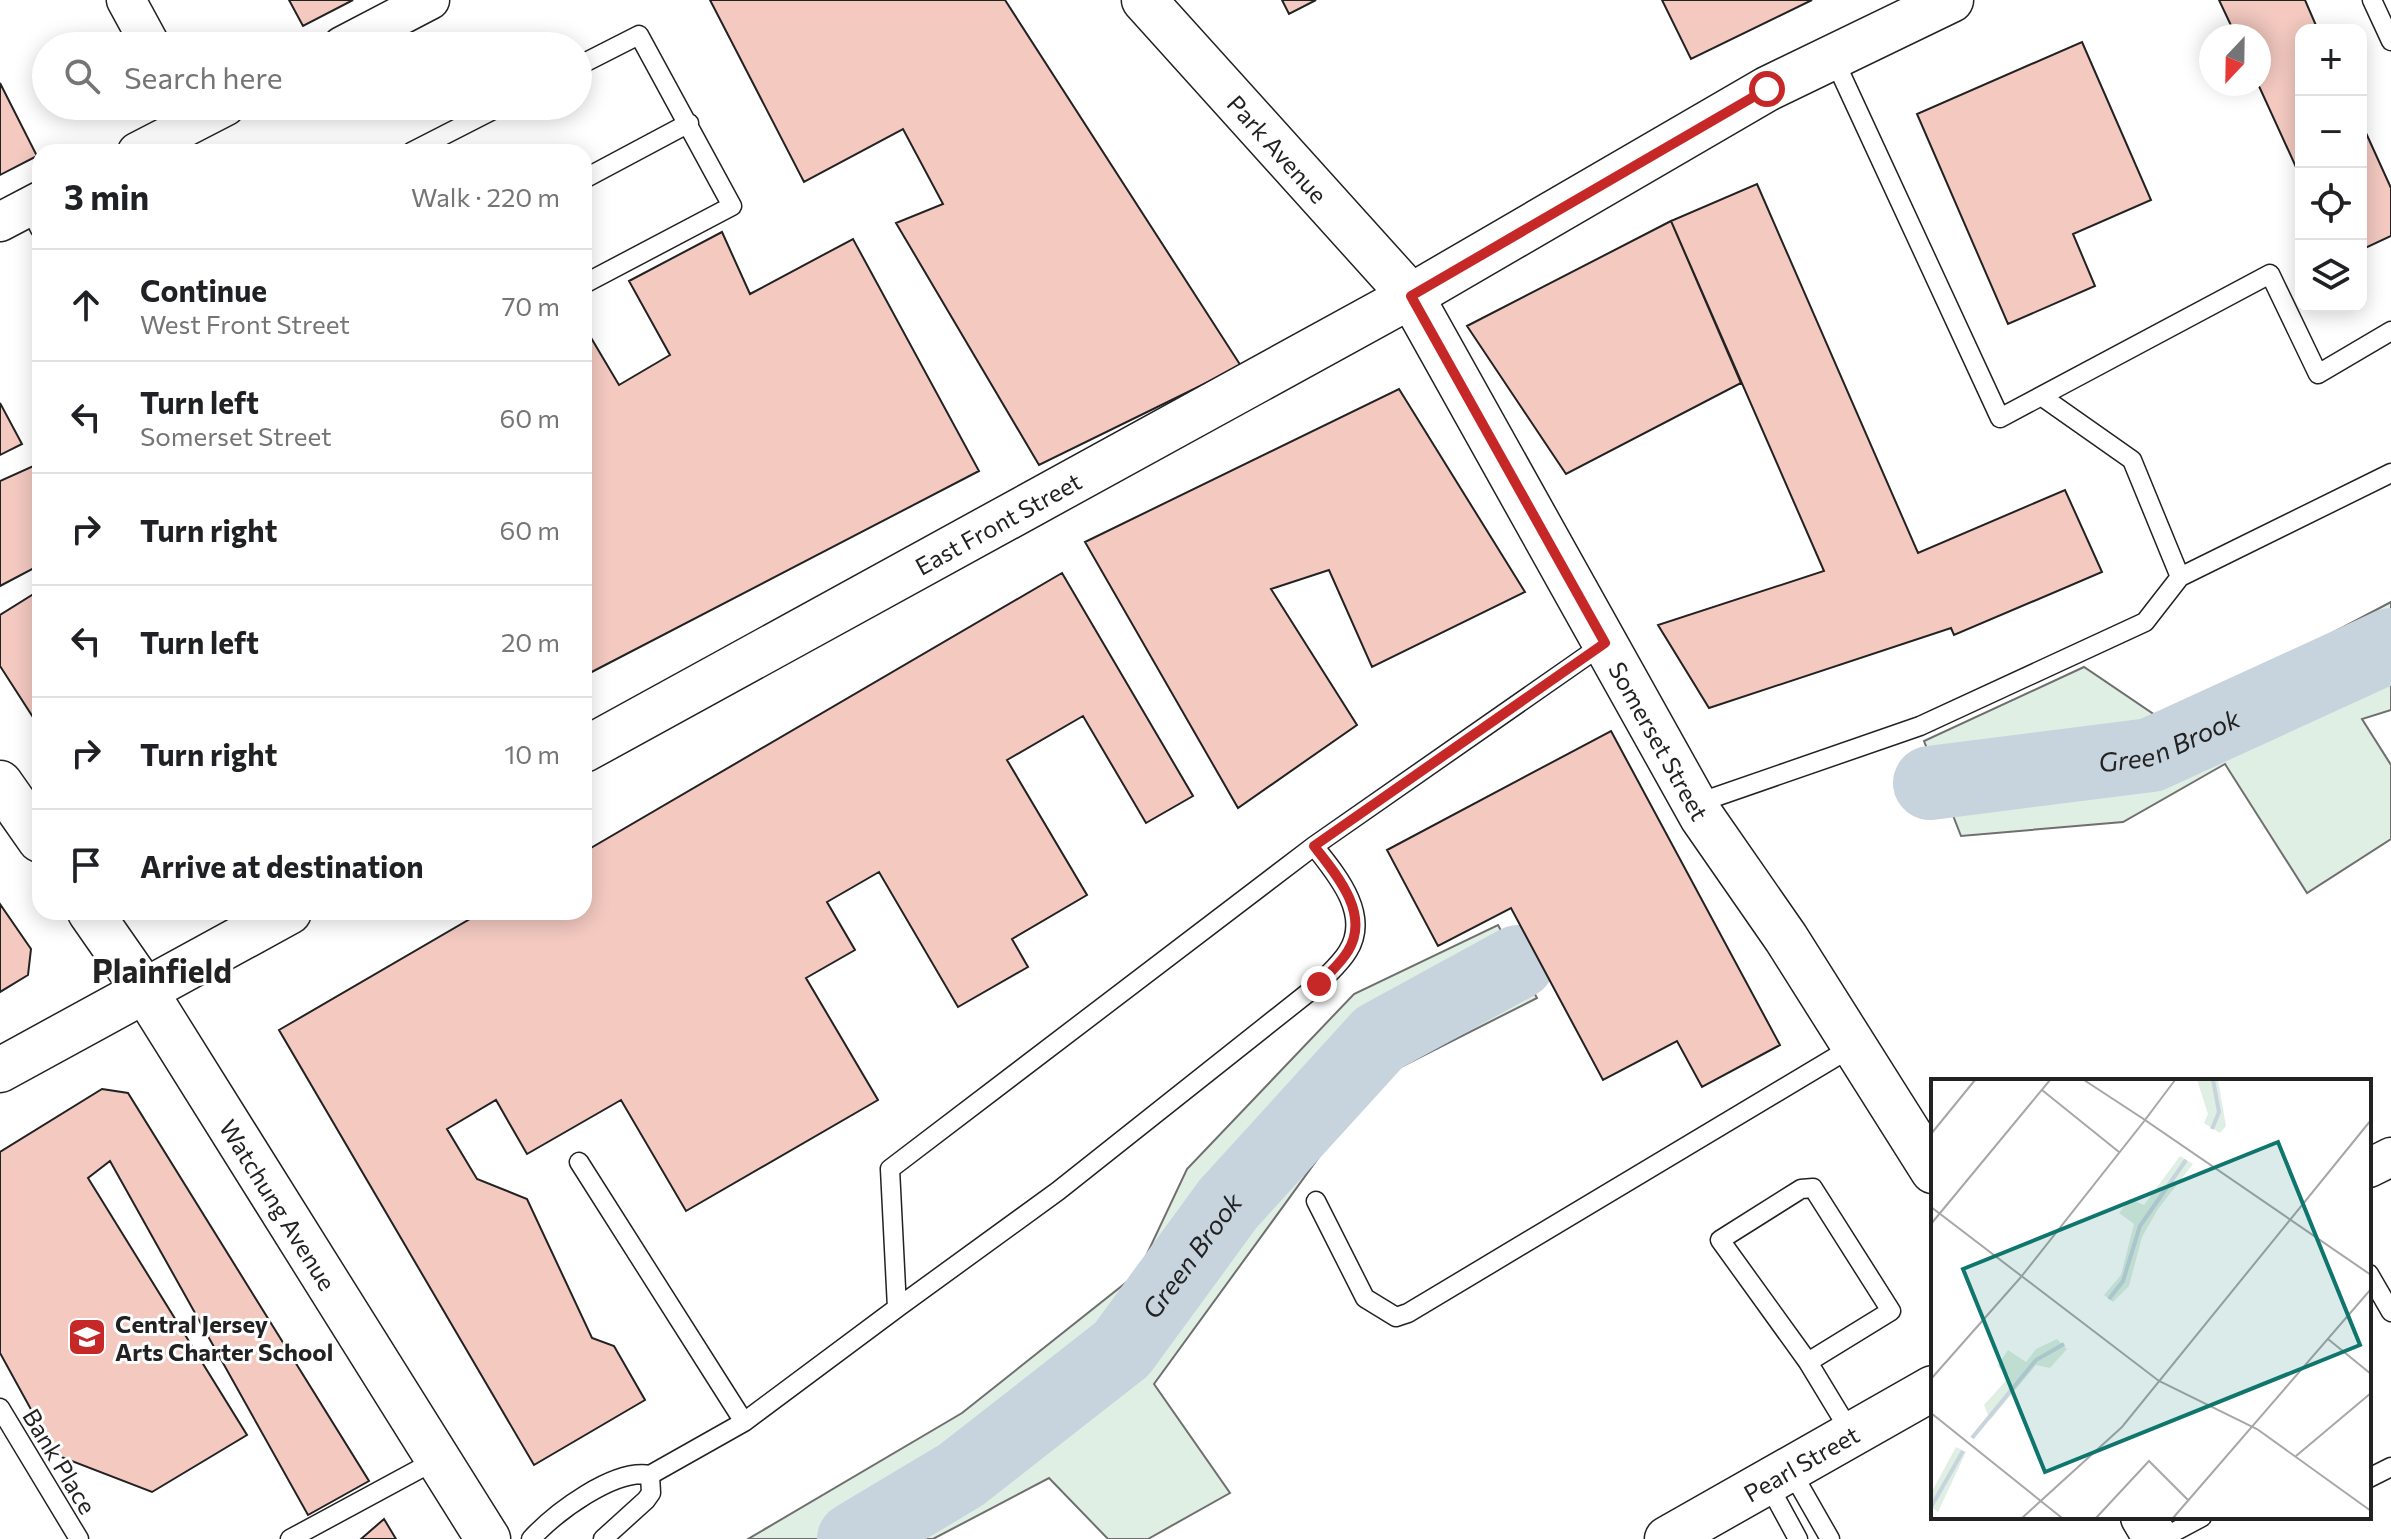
<!DOCTYPE html>
<html lang="en">
<head>
<meta charset="utf-8">
<style>
	:root { --surface:#fff; --page:#f2f2f2; --text:#202124; --muted:#757577; --line:#e0e0e0 }
	body { margin:0; font-family:Commissioner,sans-serif; background:var(--page); color:var(--text) }
	.controls { position:absolute; right:24px; top:24px; display:grid; overflow:hidden; border-radius:16px; box-shadow:0 4px 20px #0003 }
	.controls button { width:72px; height:72px; display:grid; place-items:center; padding:0; border:0; border-bottom:2px solid var(--line); background:var(--surface); color:var(--text); font:40px sans-serif }
	.compass { position:absolute; left:2199px; top:24px; width:72px; height:72px; border-radius:50%; background:var(--surface); box-shadow:0 4px 20px #0003; rotate:202deg }
	.stop { position:absolute; width:24px; height:24px; margin:-18px; border:6px solid #c62828; border-radius:50%; background:#fff }
	.stop.end { background:#c62828; border-color:#fff; box-shadow:0 2px 8px #0008 }
	.list { margin:0; padding:0; list-style:none }
	h2 { display:flex; justify-content:space-between; align-items:center; height:104px; margin:0; padding:0 32px; font-size:34px }
	h2 small { font-size:26px; font-weight:400; color:var(--muted) }
	.list li { display:grid; grid-template-columns:52px 1fr auto; gap:24px; align-items:center; box-sizing:border-box; height:112px; padding:0 32px; border-top:2px solid var(--line) }
	.list b { display:block; font-size:30px; white-space:nowrap }
	.list p { margin:0; font-size:26px; white-space:nowrap; color:var(--muted) }
	.list em { font-size:26px; font-style:normal; color:var(--muted) }
	.icon { flex:none; width:44px; height:44px; fill:none; stroke:currentColor; stroke-width:2; stroke-linecap:round; stroke-linejoin:round }
	.map { position:relative; flex:none; width:2391px; height:1539px; overflow:hidden }
	.search { position:absolute; background:var(--surface); box-shadow:0 4px 20px #0003; left:32px; top:32px; width:560px; height:88px; display:flex; align-items:center; gap:20px; box-sizing:border-box; padding:0 28px; border-radius:44px; color:var(--muted); font-size:30px }
	.panel { position:absolute; background:var(--surface); box-shadow:0 4px 20px #0003; left:32px; top:144px; width:560px; height:776px; border-radius:24px }
	.map>svg:first-child { display:block }
	.green { fill:#e0efe3; stroke:#6f6f6f; stroke-width:2 }
	.lines { fill:none; stroke-linecap:round; stroke-linejoin:round }
	.river { stroke:#c7d3dd; stroke-width:74 }
	.building { fill:#f3c9c0; stroke:#222; stroke-width:2 }
	.lane-casing { stroke:#222; stroke-width:21 }
	.street-casing { stroke:#222; stroke-width:41 }
	.secondary-casing { stroke:#222; stroke-width:47 }
	.lane { stroke:#fff; stroke-width:18 }
	.street { stroke:#fff; stroke-width:38 }
	.secondary { stroke:#fff; stroke-width:44 }
	.route { stroke:#c62828; stroke-width:10 }
	.labels { text-anchor:middle; dominant-baseline:central; stroke-width:6; stroke-linejoin:round; paint-order:stroke }
	.street-label { font-size:24px; fill:#222; stroke:#fff }
	.poi-label { font-size:24px; font-weight:bold; fill:#222; stroke:#fff; text-anchor:start }
	.water-label { font-size:26px; font-style:italic; fill:#222; stroke:#fff }
	.district-label { font-size:32px; font-weight:bold; fill:#222; stroke:#fff }
	.inset-river { fill:none; stroke:#c7d3dd; stroke-width:4 }
	.inset-road { fill:none; stroke:#a7a7a7; stroke-width:2 }
	.view { fill:#0f766e; fill-opacity:0.15; stroke:#0f766e; stroke-width:4 }
	.inset-edge { fill:none; stroke:#222; stroke-width:4 }
</style>
</head>
<body>
<div class="map">
<svg width="2391" height="1539" viewBox="0 0 2391 1539">
	<rect width="100%" height="100%" fill="#fff"/>
	<path class="green" d="M2391,602V710L2362,719L2391,765V839L2307,893L2225,764L2123,822L1961,836L1924,741L2084,667L2164,721Z
		M1498,925L1537,998L1375,1080L1154,1384L1230,1493L1148,1539H1108L1049,1478L933,1539H748L962,1413L1138,1273L1187,1169L1354,994Z"/>
	<g class="lines">
		<g class="river">
			<path id="s1" d="M1930,783L2151,755L2391,645"/>
			<path id="s2" d="M854,1539L961,1475L1122,1349L1228,1204L1379,1038L1518,962"/>
		</g>
	</g>
	<path class="building" d="M289,0H353L303,26Z
		M710,0H1005L1241,366L1039,465L896,223L943,204L903,129L804,182Z
		M1282,0H1316L1289,14Z
		M1662,0H1812L1691,59Z
		M2219,0H2305L2318,30H2301V178L2258,84L2259,36H2236Z
		M2082,42L2151,200L2073,234L2095,286L2008,324L1917,114Z
		M0,83L37,156L0,175Z
		M2361,122L2391,188V236L2361,250Z
		M1757,184L1918,553L2065,490L2102,572L1954,635L1951,628L1709,708L1658,625L1824,571L1671,221Z
		M1671,221L1741,383L1566,474L1467,326Z
		M722,232L750,294L853,239L979,471L584,676V326L619,385L670,355L629,281Z
		M1399,389L1525,592L1372,667L1329,570L1271,589L1357,725L1238,808L1085,542Z
		M0,403L22,444L0,455Z
		M40,463V565L0,586V481Z
		M1062,573L1193,796L1146,823L1083,716L1007,760L1087,895L1012,939L1028,967L958,1007L879,872L827,902L855,950L806,978L878,1100L686,1211L621,1100L527,1154L496,1100L447,1129L477,1179L527,1199L592,1338L614,1346L645,1400L534,1465L279,1030L482,912H584V852Z
		M40,590V728L0,666V615Z
		M1611,731L1780,1045L1702,1087L1677,1041L1603,1080L1511,908L1438,946L1387,850Z
		M0,904L31,949L28,975L0,992Z
		M102,1089L128,1093L369,1481L308,1515L110,1161L88,1178L247,1435L152,1492L56,1455L0,1353V1152Z
		M384,1519L396,1539H361Z"/>
	<g class="lines">
		<defs>
			<path id="lane" d="M2372,0L2391,41
				M1833,57L2000,418L2270,274L2318,374L2391,331
				M578,66L639,35L732,206L584,284
				M411,152L501,106
				M584,179L689,123
				M29,207L40,229
				M2041,396L2132,460L2180,577L2391,473
				M1695,804L1920,726L2145,622L2180,577
				M579,1162L744,1422
				M1316,1201L1365,1298L1396,1317L1408,1313L1854,1046
				M2369,1274L2391,1312
				M897,1308L1058,1191L1319,984C1328,974 1341,963 1348,951C1371,914 1336,874 1314,846
				M1808,1362L1891,1311L1813,1188L1801,1189L1720,1240L1808,1362L1851,1433
				M0,1408L79,1539
				M1790,1469L1830,1539
				M2369,1478L2391,1467
				M1767,1482L1798,1539
				M290,1539L438,1459
				M531,1539C555,1513 614,1468 650,1475L744,1422L897,1308L890,1169L1314,846L1605,643
				M603,1539L646,1500L651,1493L650,1475
				M2161,1539L2202,1517"/>
			<path id="street" d="M126,0L151,46
				M342,46L430,0
				M137,152L226,106
				M0,222L40,201
				M2369,1168L2391,1157"/>
			<g id="secondary">
				<path id="s3" d="M1144,0L1411,296L1702,817L1786,938L1933,1171"/>
				<path id="s4" d="M584,750L1411,296L1767,89L1951,0"/>
				<path d="M0,783L40,840"/>
				<path id="s5" d="M90,912L145,991L488,1539"/>
				<path d="M0,1070L289,912"/>
				<path d="M2143,1517L2156,1539"/>
				<path id="s6" d="M1667,1539L1933,1388"/>
			</g>
		</defs>
		<use href="#lane" class="lane-casing"/>
		<use href="#street" class="street-casing"/>
		<use href="#secondary" class="secondary-casing"/>
		<use href="#lane" class="lane"/>
		<use href="#street" class="street"/>
		<use href="#secondary" class="secondary"/>
	</g>
	<g class="lines">
		<path class="route" d="M1319,984C1328,974 1341,963 1348,951C1371,914 1336,874 1314,846L1605,643L1411,296L1767,89"/>
	</g>
	<defs>
		<symbol id="school-square" viewBox="-11 -11 22 22"><rect x="-9" y="-9" width="18" height="18" rx="4" fill="#c62828" stroke="#fff"/><path d="M0-5L7-2L0 1L-7-2ZM-4 1L0 2.5L4 1V4Q0 6-4 4Z" fill="#fff"/></symbol>
	</defs>
	<g fill-rule="evenodd">
		<use href="#school-square" x="65" y="1315" width="44" height="44"/>
	</g>
	<g class="labels">
		<g class="street-label">
			<text stroke="none"><textPath href="#s3" startOffset="200">Park Avenue</textPath></text>
			<text stroke="none"><textPath href="#s4" startOffset="472">East Front Street</textPath></text>
			<text stroke="none"><textPath href="#s3" startOffset="908">Somerset Street</textPath></text>
			<text stroke="none"><textPath href="#s5" startOffset="348">Watchung Avenue</textPath></text>
			<text transform="translate(60 1461) rotate(59)">Bank Place</text>
			<text stroke="none"><textPath href="#s6" startOffset="154">Pearl Street</textPath></text>
		</g>
		<g class="poi-label">
			<text x="115" y="1323">Central Jersey<tspan x="115" dy="28">Arts Charter School</tspan></text>
		</g>
		<g class="water-label">
			<text stroke="none"><textPath href="#s1" startOffset="244">Green Brook</textPath></text>
			<text stroke="none"><textPath href="#s2" startOffset="446">Green Brook</textPath></text>
		</g>
		<g class="district-label">
			<text x="162" y="970">Plainfield</text>
		</g>
	</g>
	<g transform="translate(1931 1079)">
		<rect width="440" height="440" fill="#fff"/>
		<path d="M266,1H287L295,47L289,54L273,44L277,35ZM249,77L262,85L227,130L211,158L198,207L182,223L173,216L190,196L203,145L188,134L199,120L213,126ZM126,260L136,270L119,289L105,286L59,341L53,326L79,297L66,287L77,271L95,283L105,270ZM25,368L35,373L7,433L0,428V414Z" fill="#e0efe3"/>
		<path class="inset-river" d="M281,50L288,33L282,1M178,220L192,202L209,147L255,81M41,359L105,281L133,265M0,428L32,372"/>
		<path class="inset-road" d="M244,1L214,41L440,196M111,11L188,73M0,55L44,1M0,128L228,302L326,350L440,432M0,145L119,1M90,198L214,41L153,1M397,260L440,295M0,300L90,198M0,334L131,439M365,377L440,314M91,439L191,348L440,41M165,439L218,382L257,421M242,439L440,210"/>
		<path class="view" d="M347,63L429,266L114,393L32,190Z"/>
		<rect width="440" height="440" class="inset-edge"/>
	</g>
</svg>
<div class="controls">
<button>+</button>
<button>−</button>
<button><svg class="icon" aria-label="locate" viewBox="0 0 24 24"><circle cx="12" cy="12" r="6"/><path d="M12 2v4M12 18v4M2 12h4M18 12h4"/></svg></button>
<button><svg class="icon" aria-label="layers" viewBox="0 0 24 24"><path d="M12 4l9 5-9 5-9-5zM3 14l9 5 9-5"/></svg></button>
</div>
<svg class="compass" viewBox="-18 -18 36 36"><path d="M0-13l5 13h-10z" fill="#e53935"/><path d="M0 13l5-13h-10z" fill="#757577"/></svg>
<div class="stop" style="left:1767px;top:89px"></div>
<div class="stop end" style="left:1319px;top:984px"></div>
<div class="search"><svg class="icon" aria-label="search" viewBox="0 0 24 24"><circle cx="10" cy="10" r="6"/><path d="M15 15l6 6"/></svg>Search here</div>
<section class="panel">
<h2>3 min<small>Walk · 220 m</small></h2>
<ul class="list">
<li><svg class="icon" aria-label="ahead" viewBox="0 0 24 24"><path d="M12 20V5M6 11l6-6 6 6"/></svg><div><b>Continue</b><p>West Front Street</p></div><em>70 m</em></li>
<li><svg class="icon" aria-label="left" viewBox="0 0 24 24"><path d="M17 20v-9H6M10 6l-5 5 5 5"/></svg><div><b>Turn left</b><p>Somerset Street</p></div><em>60 m</em></li>
<li><svg class="icon" aria-label="right" viewBox="0 0 24 24"><path d="M7 20v-9h11M14 6l5 5-5 5"/></svg><div><b>Turn right</b></div><em>60 m</em></li>
<li><svg class="icon" aria-label="left" viewBox="0 0 24 24"><path d="M17 20v-9H6M10 6l-5 5 5 5"/></svg><div><b>Turn left</b></div><em>20 m</em></li>
<li><svg class="icon" aria-label="right" viewBox="0 0 24 24"><path d="M7 20v-9h11M14 6l5 5-5 5"/></svg><div><b>Turn right</b></div><em>10 m</em></li>
<li><svg class="icon" aria-label="arrive" viewBox="0 0 24 24"><path d="M6 21V4h12l-3 4 3 4H6"/></svg><div><b>Arrive at destination</b></div></li>
</ul>
</section>
</div>
</body>
</html>
